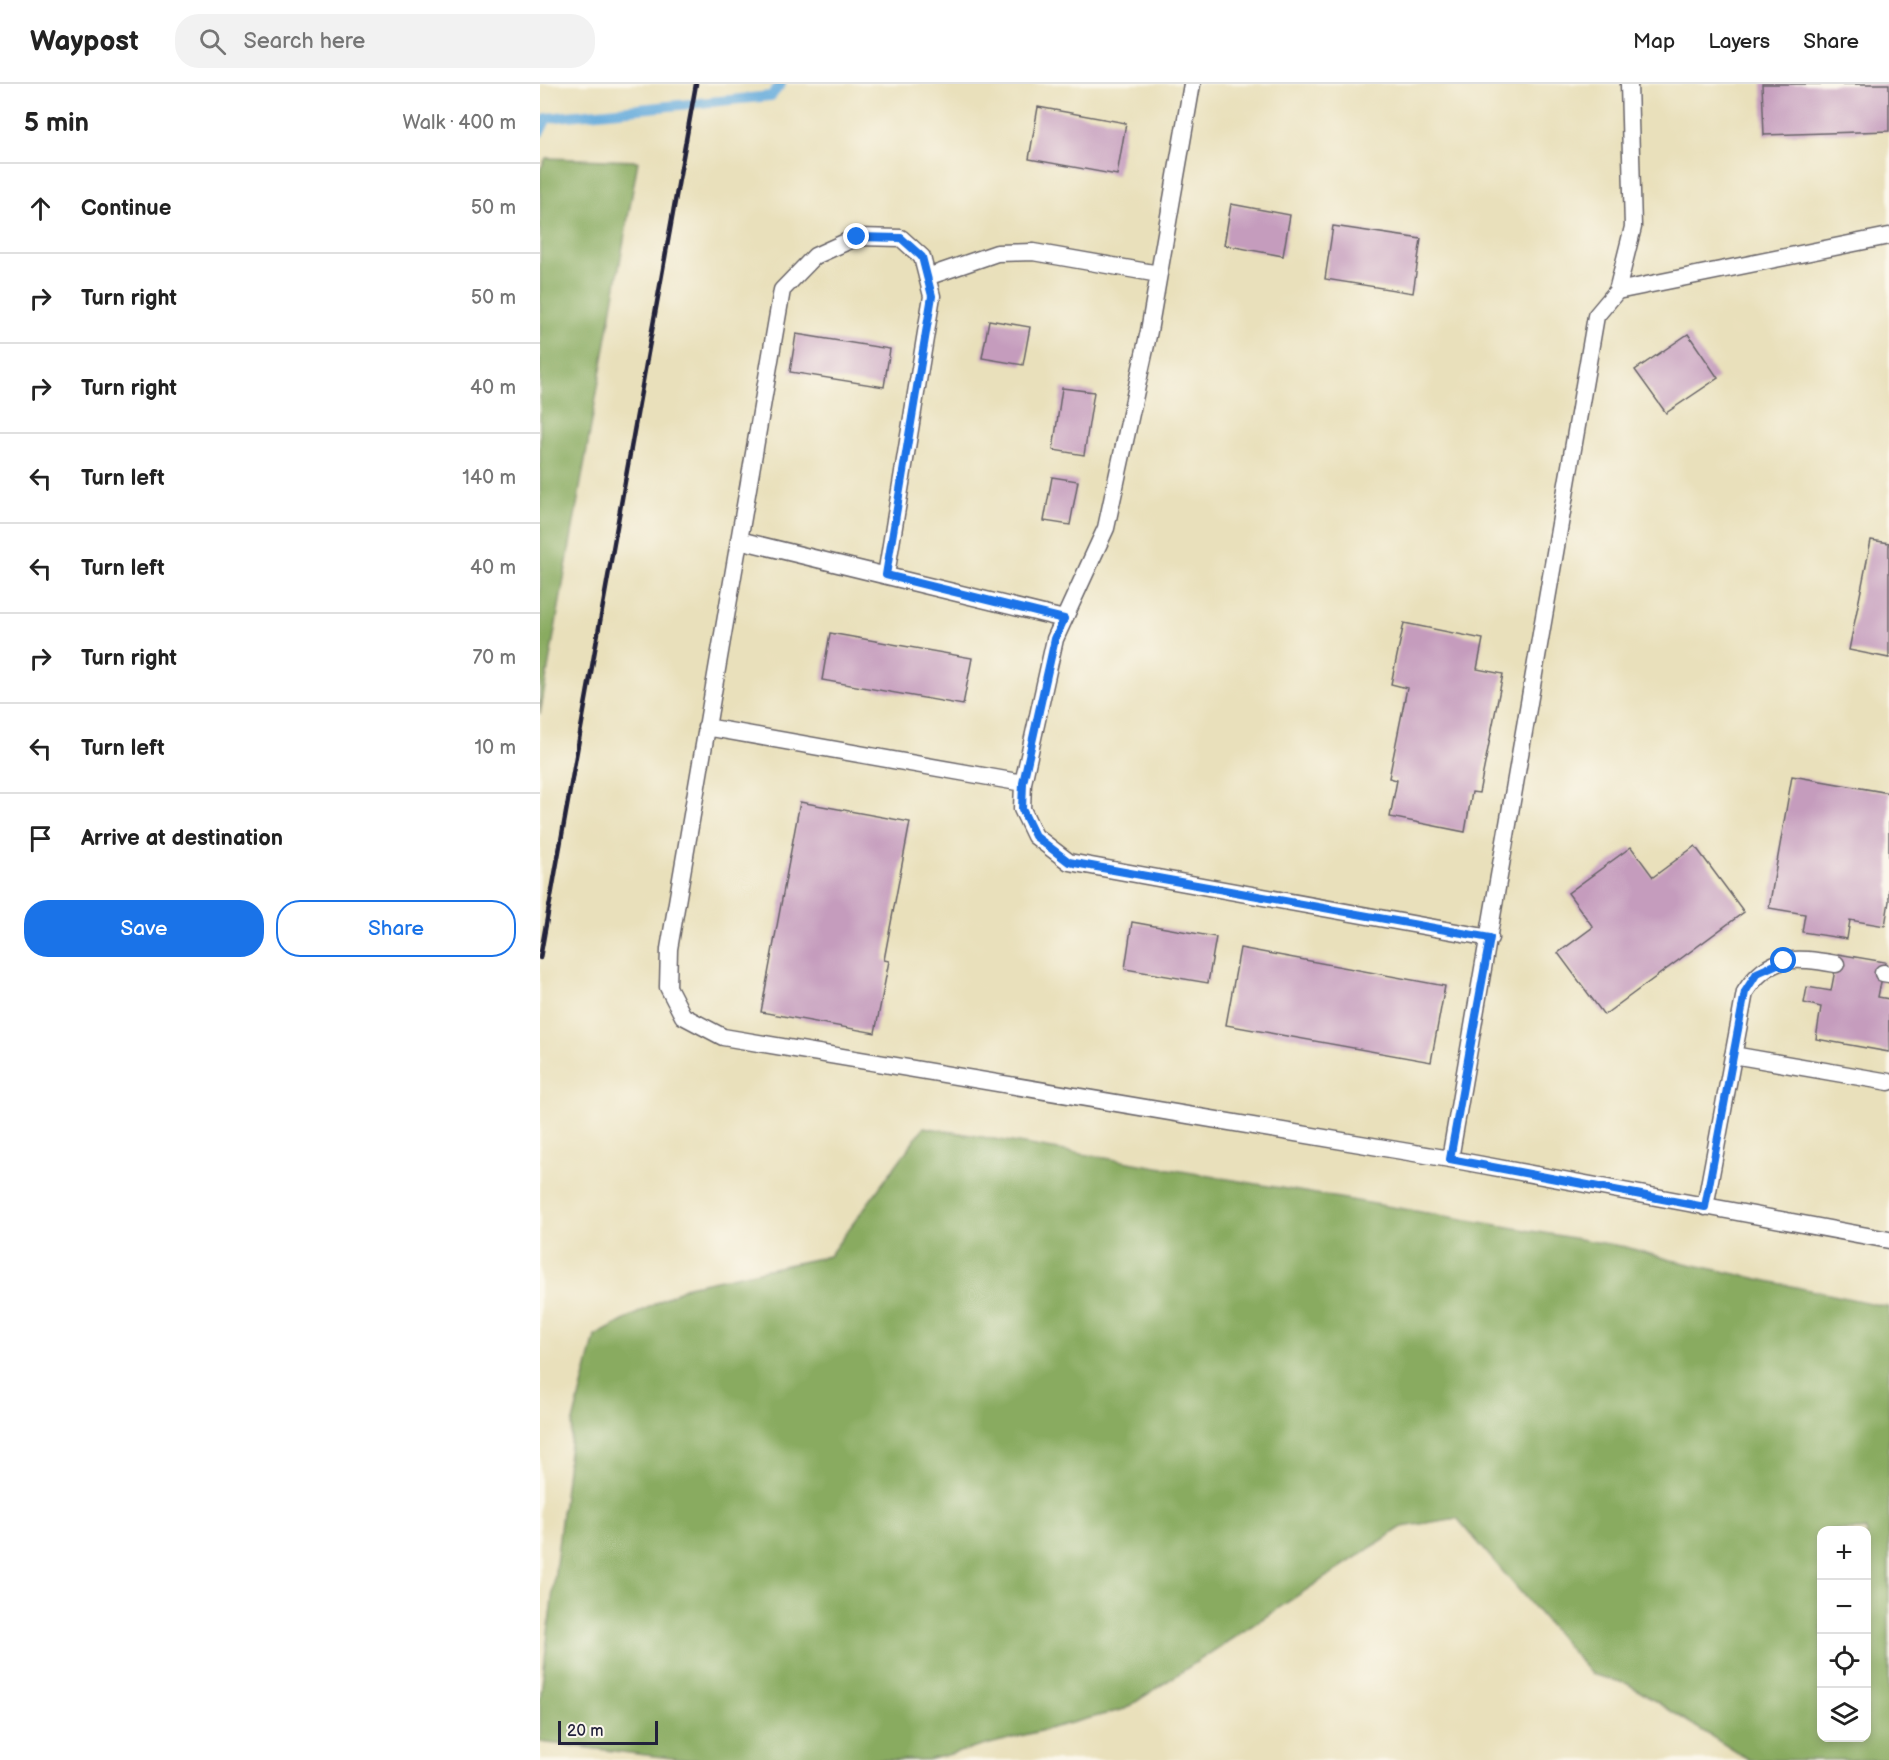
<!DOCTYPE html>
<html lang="en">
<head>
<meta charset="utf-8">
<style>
	:root { --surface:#fff; --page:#f2f2f2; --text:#222; --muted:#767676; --line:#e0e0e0; --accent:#1a73e8 }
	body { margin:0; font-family:"Balsamiq Sans",sans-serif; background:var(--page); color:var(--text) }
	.controls { position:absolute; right:18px; bottom:18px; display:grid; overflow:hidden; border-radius:12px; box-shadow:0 3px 9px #0003 }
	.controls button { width:54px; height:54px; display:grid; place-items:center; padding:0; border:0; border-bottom:2px solid var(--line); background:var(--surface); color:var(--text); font:30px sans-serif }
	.scale { position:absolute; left:18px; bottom:15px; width:100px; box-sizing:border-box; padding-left:6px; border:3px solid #22223b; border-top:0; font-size:16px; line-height:21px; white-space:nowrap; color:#22223b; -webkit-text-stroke:4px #fbf7ec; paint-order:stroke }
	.stop { position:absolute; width:18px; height:18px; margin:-14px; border:4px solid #1a73e8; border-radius:50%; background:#fff }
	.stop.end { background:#1a73e8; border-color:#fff; box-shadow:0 2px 6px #0008 }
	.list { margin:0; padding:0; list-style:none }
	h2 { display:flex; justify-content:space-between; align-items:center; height:78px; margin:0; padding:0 24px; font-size:26px }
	h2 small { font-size:20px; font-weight:400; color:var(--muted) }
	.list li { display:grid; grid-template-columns:39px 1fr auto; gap:18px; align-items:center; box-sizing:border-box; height:90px; padding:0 24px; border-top:2px solid var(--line) }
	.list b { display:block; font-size:22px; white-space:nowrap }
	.list em { font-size:20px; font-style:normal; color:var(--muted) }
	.actions { display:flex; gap:12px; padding:18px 24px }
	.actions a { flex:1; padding:14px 0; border:2px solid var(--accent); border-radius:24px; text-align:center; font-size:21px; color:var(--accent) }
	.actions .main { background:var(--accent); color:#fff }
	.icon { flex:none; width:33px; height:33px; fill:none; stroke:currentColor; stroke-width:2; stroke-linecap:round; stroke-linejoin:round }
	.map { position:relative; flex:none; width:1349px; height:1676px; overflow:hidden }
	header { display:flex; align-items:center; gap:36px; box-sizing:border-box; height:84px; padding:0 30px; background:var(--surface); border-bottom:2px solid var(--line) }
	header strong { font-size:28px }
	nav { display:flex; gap:33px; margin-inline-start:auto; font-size:21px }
	.search { width:420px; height:54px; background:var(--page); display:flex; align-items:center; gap:15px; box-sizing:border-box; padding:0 21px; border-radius:24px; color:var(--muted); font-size:22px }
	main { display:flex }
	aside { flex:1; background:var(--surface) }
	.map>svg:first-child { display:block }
	.forest { fill:#89ab60; stroke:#56664e; stroke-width:1.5; fill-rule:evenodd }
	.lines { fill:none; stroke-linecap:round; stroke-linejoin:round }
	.stream { stroke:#66acdc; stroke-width:10 }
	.building { fill:#c59cbd }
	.service-casing { stroke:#686468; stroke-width:19 }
	.service { stroke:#fff; stroke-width:16 }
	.rail { stroke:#22223b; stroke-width:4.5 }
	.route { stroke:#1a73e8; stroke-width:8 }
</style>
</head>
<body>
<header>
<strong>Waypost</strong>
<div class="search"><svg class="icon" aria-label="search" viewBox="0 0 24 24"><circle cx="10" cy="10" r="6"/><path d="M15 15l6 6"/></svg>Search here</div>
<nav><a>Map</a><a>Layers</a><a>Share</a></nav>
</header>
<main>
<aside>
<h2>5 min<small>Walk · 400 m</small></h2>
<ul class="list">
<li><svg class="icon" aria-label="ahead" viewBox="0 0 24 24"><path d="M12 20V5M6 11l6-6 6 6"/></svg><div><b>Continue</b></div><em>50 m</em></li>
<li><svg class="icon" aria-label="right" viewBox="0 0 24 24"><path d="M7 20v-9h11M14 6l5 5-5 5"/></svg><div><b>Turn right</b></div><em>50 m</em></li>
<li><svg class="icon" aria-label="right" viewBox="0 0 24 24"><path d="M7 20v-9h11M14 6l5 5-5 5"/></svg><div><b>Turn right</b></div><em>40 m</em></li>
<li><svg class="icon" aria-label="left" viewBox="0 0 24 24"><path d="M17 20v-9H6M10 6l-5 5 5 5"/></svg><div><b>Turn left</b></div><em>140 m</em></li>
<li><svg class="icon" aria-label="left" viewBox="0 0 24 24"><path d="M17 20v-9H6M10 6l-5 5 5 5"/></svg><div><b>Turn left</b></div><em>40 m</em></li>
<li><svg class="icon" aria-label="right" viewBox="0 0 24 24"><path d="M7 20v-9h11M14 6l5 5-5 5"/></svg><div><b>Turn right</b></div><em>70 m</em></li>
<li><svg class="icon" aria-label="left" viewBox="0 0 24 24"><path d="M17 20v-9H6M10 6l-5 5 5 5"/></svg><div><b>Turn left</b></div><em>10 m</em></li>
<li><svg class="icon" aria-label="arrive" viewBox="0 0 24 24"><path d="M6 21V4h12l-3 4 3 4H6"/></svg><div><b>Arrive at destination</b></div></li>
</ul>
<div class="actions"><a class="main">Save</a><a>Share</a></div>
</aside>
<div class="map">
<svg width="1349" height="1676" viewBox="0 0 1349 1676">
	<rect width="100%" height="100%" fill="#fbf7ec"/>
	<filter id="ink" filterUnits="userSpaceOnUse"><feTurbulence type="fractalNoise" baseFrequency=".0167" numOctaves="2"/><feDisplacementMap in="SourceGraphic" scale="12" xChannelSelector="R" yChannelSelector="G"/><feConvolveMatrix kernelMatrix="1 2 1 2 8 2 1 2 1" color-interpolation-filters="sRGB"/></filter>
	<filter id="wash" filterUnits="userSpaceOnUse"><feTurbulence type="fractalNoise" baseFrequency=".008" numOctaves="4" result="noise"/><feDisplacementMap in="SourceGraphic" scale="24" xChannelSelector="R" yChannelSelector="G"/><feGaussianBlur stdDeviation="1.35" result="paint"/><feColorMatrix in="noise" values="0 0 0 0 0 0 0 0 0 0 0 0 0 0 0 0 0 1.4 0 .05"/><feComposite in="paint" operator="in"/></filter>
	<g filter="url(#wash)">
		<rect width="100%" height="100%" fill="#e9e0bb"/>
		<path class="forest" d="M6,74L98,77L0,630V86Z
			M384,1043L1086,1163L1131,1176L1349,1223V1676H1209L1088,1600L1051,1590L917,1434L862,1443L585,1625L388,1676H147L0,1658V1618L32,1342L55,1252L148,1202L289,1172ZM1326,1446V1654H1282V1446Z"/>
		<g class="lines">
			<path class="stream" d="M0,48L7,34L231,12L241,0"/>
		</g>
		<g id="blocks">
			<path class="building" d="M1222,0H1349V47L1224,51Z
				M498,23L586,39L577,91L489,75Z
				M691,120L750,131L743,172L684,161Z
				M793,142L881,155L873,209L785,195Z
				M449,236L490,243L483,281L442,274Z
				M256,250L350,265L344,303L250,288Z
				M1148,250L1178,294L1126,329L1095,286Z
				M522,304L554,308L544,371L513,366Z
				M512,393L538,397L530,441L504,437Z
				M1331,456L1349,459V574L1309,566Z
				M864,539L943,555L937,585L963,590L939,709L932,708L925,748L850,733L857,696L849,694L867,604L851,600Z
				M290,549L432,574L423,621L282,596Z
				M1252,692L1349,709V817L1345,842L1310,836L1307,855L1262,848L1265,830L1229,824Z
				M260,718L370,738L344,876L349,877L335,949L221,928Z
				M1155,762L1204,828L1064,931L1018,869L1053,843L1028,809L1091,763L1113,793Z
				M592,838L676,853L668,899L585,885Z
				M700,864L905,902L891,978L686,941Z
				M1298,870L1345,878L1338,913L1349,915V968L1276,955L1281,923L1264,919L1267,903L1291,907Z"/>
		</g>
	</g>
	<g filter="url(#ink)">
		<use href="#blocks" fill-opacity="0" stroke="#686468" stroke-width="1.5"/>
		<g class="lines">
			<defs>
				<path id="service" d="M652,0L609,247L566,444L515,555L483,699L482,725L495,752L529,778L950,854
					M387,193L457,169L493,168L619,190
					M1077,207L1349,152
					M199,456L524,535
					M346,491L392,212L382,173L361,154L317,153L275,172L242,206L129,865L128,903L143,932L183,953L910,1075L1349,1156
					M166,643L483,699
					M1343,889L1349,890
					M1193,971L1349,998
					M910,1075L1056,232L1077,207L1093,143L1089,0
					M1165,1123L1205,908C1229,870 1255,873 1296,880"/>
			</defs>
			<use href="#service" class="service-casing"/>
			<use href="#service" class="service"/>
			<path class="rail" d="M0,874L156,0"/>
		</g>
	</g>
	<g class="lines" filter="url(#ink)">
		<path class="route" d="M317,153L361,154L382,173L392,212L346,491L524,535L515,555L483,699L482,725L495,752L529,778L950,854L910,1075L1165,1123L1205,908L1217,889L1244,877"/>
	</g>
</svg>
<div class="controls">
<button>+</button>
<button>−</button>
<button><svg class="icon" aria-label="locate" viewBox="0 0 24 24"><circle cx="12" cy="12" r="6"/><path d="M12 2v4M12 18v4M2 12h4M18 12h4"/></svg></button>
<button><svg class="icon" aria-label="layers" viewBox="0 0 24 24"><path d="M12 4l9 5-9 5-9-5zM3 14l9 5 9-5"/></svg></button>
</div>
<div class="scale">20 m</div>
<div class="stop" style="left:1244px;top:877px"></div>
<div class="stop end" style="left:317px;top:153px"></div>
</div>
</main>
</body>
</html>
